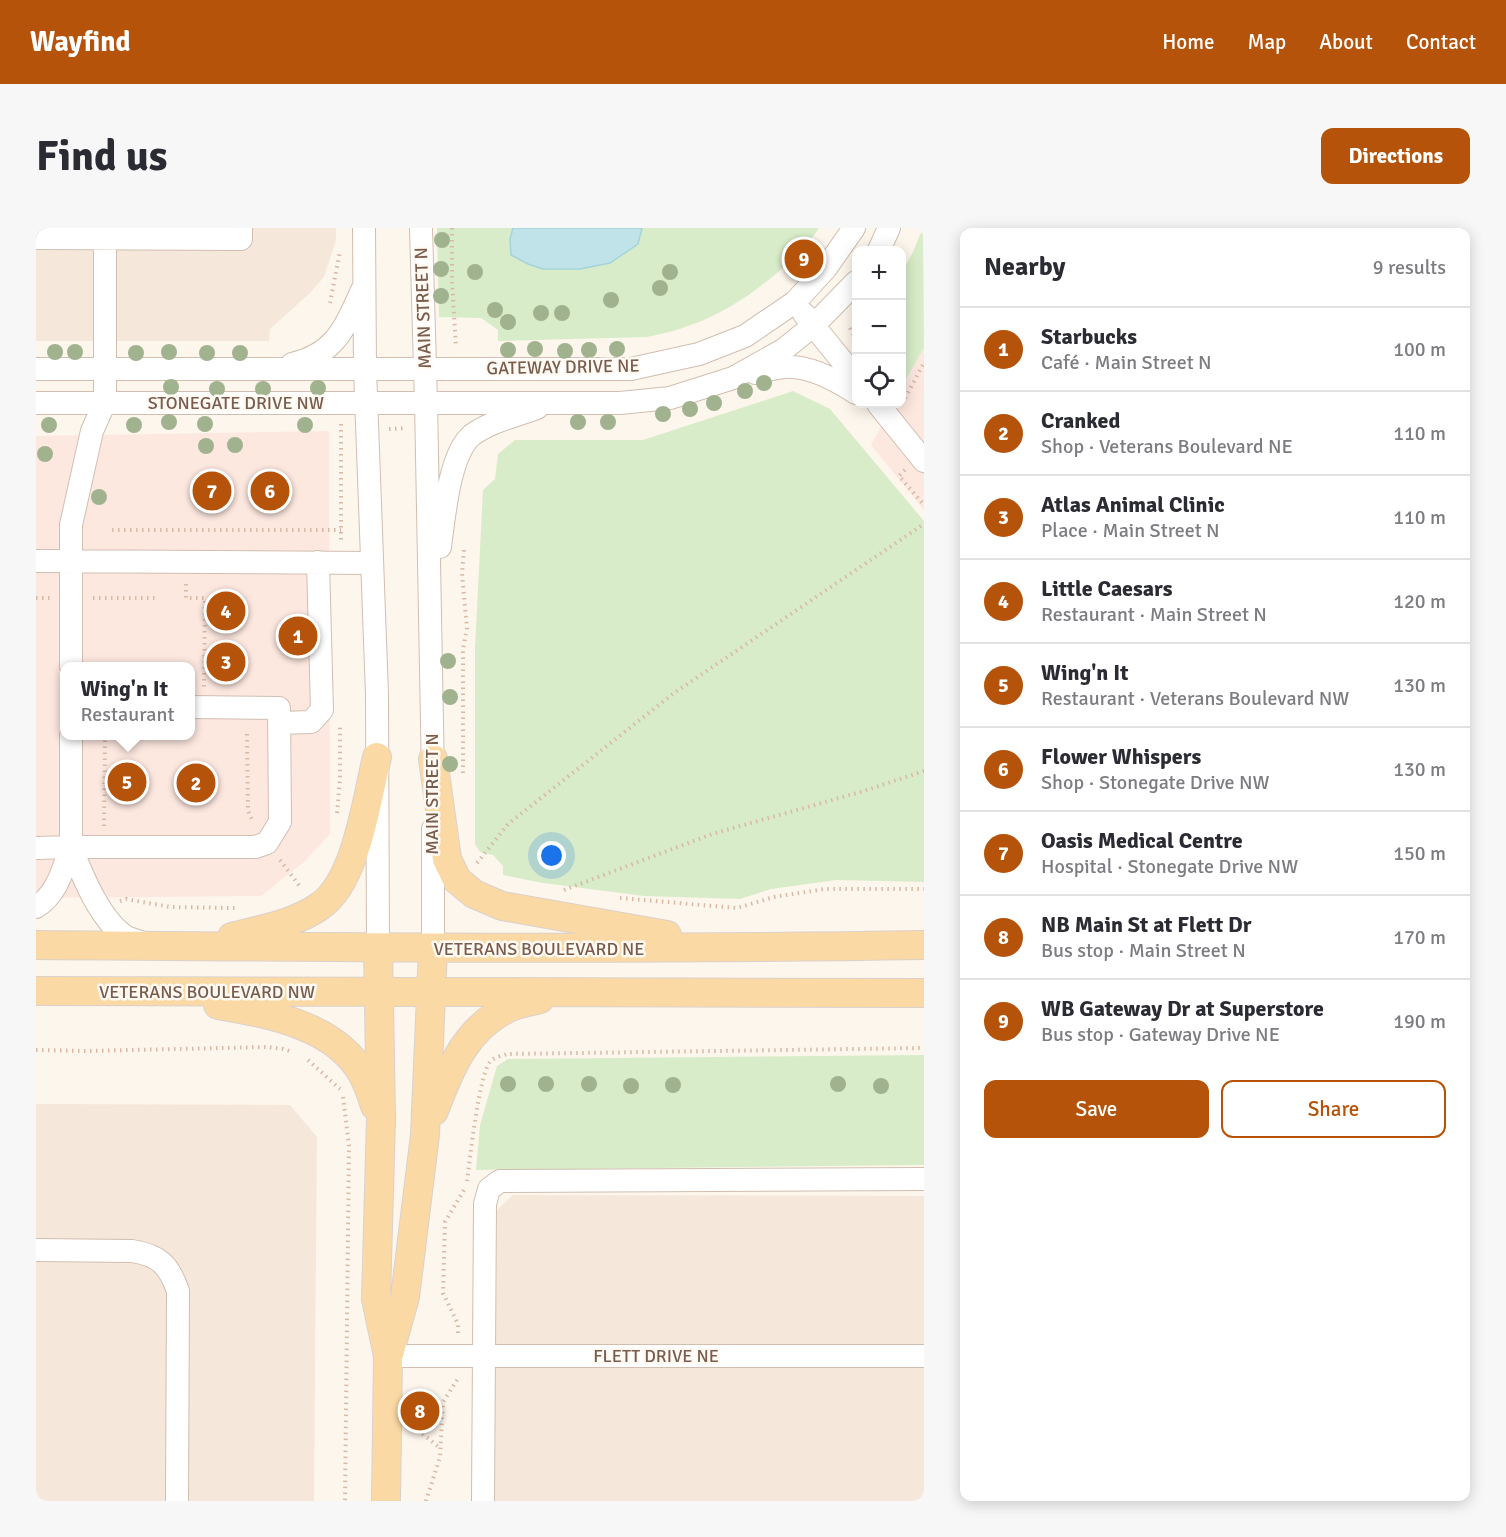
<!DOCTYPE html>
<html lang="en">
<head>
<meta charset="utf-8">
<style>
	:root { --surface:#fff; --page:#f7f7f7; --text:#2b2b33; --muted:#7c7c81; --line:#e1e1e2; --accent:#b45309 }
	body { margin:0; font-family:Signika,sans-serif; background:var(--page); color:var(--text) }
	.controls { position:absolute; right:18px; top:18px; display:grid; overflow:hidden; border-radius:12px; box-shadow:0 3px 15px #0003 }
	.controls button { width:54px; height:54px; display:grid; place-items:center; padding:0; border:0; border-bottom:2px solid var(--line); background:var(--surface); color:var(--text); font:30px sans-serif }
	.you { position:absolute; left:516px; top:628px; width:21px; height:21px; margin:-15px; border:4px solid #fff; border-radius:50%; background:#1a73e8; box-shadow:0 0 0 9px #1a73e833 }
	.badge { display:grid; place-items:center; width:39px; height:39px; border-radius:50%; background:var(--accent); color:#fff; font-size:20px; font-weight:700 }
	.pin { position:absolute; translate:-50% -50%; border:3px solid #fff; box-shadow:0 2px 6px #0006 }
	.popup { position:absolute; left:24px; top:434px; width:135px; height:78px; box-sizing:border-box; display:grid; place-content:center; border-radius:12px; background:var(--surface); filter:drop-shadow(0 2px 4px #0005); font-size:20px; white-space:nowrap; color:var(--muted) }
	.popup b { font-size:22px; color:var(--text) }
	.popup::after { content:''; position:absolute; left:50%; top:100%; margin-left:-12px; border:12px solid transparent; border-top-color:var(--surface) }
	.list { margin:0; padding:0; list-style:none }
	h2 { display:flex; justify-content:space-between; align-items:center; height:78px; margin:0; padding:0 24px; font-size:26px }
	h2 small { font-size:20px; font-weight:400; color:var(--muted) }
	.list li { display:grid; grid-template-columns:39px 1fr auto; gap:18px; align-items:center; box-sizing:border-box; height:84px; padding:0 24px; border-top:2px solid var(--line) }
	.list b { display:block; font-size:22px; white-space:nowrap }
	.list p { margin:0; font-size:20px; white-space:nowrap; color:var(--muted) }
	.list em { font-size:20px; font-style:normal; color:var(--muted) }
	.actions { display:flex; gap:12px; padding:18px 24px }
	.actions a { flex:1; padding:14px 0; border:2px solid var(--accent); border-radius:12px; text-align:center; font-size:21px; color:var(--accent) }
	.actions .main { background:var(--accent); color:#fff }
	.icon { flex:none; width:33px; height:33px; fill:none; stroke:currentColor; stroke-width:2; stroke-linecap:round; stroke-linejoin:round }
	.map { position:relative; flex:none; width:888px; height:1273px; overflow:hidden; border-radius:12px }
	header { display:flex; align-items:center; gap:36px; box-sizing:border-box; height:84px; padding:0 30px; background:var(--accent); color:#fff }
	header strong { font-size:28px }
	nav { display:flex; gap:33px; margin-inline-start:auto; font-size:21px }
	.intro { display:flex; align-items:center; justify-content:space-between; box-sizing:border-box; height:144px; padding:0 36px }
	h1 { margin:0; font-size:42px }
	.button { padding:15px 27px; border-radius:12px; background:var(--accent); color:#fff; font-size:21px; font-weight:700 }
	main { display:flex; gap:36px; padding:0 36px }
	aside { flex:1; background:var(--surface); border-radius:12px; box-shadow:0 3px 15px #0003 }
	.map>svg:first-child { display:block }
	.residential { fill:#f5e8da }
	.commercial { fill:#fde8e0; fill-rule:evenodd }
	.green { fill:#d8ecc9 }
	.water { fill:#bfe3e8; stroke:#a5d3da; stroke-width:1.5 }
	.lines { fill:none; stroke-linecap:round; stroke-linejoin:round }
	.minor-casing { stroke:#d1beb0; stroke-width:24 }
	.major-casing { stroke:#dad1cd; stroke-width:30 }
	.path { stroke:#d9b8a5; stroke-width:4; stroke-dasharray:1.5 4.5; stroke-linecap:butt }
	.minor { stroke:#fff; stroke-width:22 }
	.major { stroke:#fbd9a5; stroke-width:28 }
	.tree { fill:#a0b28e }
	.labels { text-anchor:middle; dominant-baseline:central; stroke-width:5; stroke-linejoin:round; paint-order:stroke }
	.street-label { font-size:18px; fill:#7a5c4d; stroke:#fffaf3 }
</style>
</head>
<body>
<header>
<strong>Wayfind</strong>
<nav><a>Home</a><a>Map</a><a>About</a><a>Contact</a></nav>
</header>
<div class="intro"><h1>Find us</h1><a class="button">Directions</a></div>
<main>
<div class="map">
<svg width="888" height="1273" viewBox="0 0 888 1273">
	<rect width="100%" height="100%" fill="#fdf6ec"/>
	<path class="residential" d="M0,0H300V13L288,49L274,65L234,101L233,113H0Z
		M0,876L254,877L281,909L278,1273H0Z
		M477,967L888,968V1273H458L461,982Z"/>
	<path class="commercial" d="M888,120V282L835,217L857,176H866V161Z
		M293,203L294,606L269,633L225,668L0,670V208ZM28,438H154V508H28Z"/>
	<path class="green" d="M401,0H783C771,19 753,35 735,50C697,81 660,100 611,109L462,113V102L445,90L403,89Z
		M887,0L888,120L866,159V43L876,26Z
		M757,163L794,181L888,293V654L800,652L735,661L704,671L608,668L507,655L467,647V638L457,627L444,624L439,616V420L447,262L459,251L462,226L479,212H607Z
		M888,827V937L440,942L444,897L461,838L472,831Z"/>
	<path class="water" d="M477,0H606L602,16L574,35L544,41H507L492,36L475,27L474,11Z"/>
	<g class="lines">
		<defs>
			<path id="minor" d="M328,0L329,141L341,466L342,720
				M385,0L390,174L397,547
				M0,10L205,11V0
				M843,22L853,0
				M768,86L820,150
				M256,136C300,126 309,99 326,62
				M0,141H595L663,126L709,108L759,74L790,40L818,0
				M719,145C728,143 738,140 748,139C773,137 800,152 820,165
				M0,175H584L634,170L697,150L747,122L777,98L820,54
				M842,176L888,233
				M404,319C408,290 413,226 436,207C455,193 480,188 501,180
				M0,333L336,335
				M35,438V297L56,203L69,174V11
				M243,495L275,494L286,482L282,334
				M397,601V721
				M35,619H219L231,615L244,594L243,480L154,479
				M35,619C46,647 65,695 92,710C98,712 105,714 110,716
				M0,620L35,619V508
				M0,679C21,667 27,641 35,619
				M0,1022L96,1023C123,1027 133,1037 142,1063L141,1273
				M352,1128H888
				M447,1273L449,976L453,961L464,953L888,951"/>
			<path id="major" d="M397,531L411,631L421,652L438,666L466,678L631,707
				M196,709C225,701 259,696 284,678C320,654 331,571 341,529
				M0,717C296,719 592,722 888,717
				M342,720L345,890L340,1071L352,1128L350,1273
				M0,763L888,765
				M182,777C233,786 300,797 327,847C332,857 336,868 339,878
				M398,883C414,840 431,797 477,778C486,775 495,773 504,771
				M353,1126L369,1069L389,907L397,721"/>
		</defs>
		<use href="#minor" class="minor-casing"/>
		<use href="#major" class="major-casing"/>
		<path class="path" d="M416,0V53L420,119
			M294,75L304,23
			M814,100L819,110
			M869,170L888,135
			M305,196V315
			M353,201L370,200
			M869,242L863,248L888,277
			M76,302H305
			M150,356V370H169L168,459
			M0,370H14
			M57,370H121
			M211,506L212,583L217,594
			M427,545V421L431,400L426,346L428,322
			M301,585L304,551V496
			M68,598L69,508
			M244,632L265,660
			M441,635L472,596L638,465L888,296
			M528,662L676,606L828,563L888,543
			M584,670L701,680L738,669L789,661H888
			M84,673L90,671L134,679L199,680
			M0,822L49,823L232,819L247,821L257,824
			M272,832L304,861
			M307,869L313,918L309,1273
			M431,953C434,931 443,847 454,834C458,829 466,828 471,826L888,820
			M422,1105V1096L407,1065L409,994L429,960
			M384,1183V1204L404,1220
			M390,1273L404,1229L407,1174L423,1149"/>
		<use href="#minor" class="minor"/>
		<use href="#major" class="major"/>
	</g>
	<g class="tree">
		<circle cx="406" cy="12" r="8"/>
		<circle cx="405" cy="41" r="8"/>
		<circle cx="439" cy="44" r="8"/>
		<circle cx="634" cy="44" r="8"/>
		<circle cx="624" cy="60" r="8"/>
		<circle cx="405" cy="68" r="8"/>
		<circle cx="575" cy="72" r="8"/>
		<circle cx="459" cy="82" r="8"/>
		<circle cx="505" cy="85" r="8"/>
		<circle cx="526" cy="85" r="8"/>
		<circle cx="472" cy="94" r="8"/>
		<circle cx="499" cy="121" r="8"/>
		<circle cx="581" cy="121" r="8"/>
		<circle cx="472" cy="122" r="8"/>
		<circle cx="553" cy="122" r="8"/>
		<circle cx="529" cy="123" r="8"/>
		<circle cx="19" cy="124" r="8"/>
		<circle cx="39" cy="124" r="8"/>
		<circle cx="133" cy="124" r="8"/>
		<circle cx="100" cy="125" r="8"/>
		<circle cx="171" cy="125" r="8"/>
		<circle cx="204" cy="125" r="8"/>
		<circle cx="728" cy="155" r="8"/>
		<circle cx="135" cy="159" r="8"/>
		<circle cx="282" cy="160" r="8"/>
		<circle cx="181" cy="161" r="8"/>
		<circle cx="227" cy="161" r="8"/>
		<circle cx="709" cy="163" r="8"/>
		<circle cx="678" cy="175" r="8"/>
		<circle cx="654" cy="181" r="8"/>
		<circle cx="627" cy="186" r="8"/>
		<circle cx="133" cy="194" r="8"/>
		<circle cx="542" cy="194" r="8"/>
		<circle cx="572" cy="194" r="8"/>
		<circle cx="169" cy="196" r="8"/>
		<circle cx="13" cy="197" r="8"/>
		<circle cx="98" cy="197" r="8"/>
		<circle cx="269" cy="197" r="8"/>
		<circle cx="199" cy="217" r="8"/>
		<circle cx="170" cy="218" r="8"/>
		<circle cx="9" cy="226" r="8"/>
		<circle cx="63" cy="269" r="8"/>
		<circle cx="412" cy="433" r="8"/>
		<circle cx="414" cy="469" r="8"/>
		<circle cx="414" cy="536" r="8"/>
		<circle cx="472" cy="856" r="8"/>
		<circle cx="510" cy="856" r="8"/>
		<circle cx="553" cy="856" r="8"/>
		<circle cx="802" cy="856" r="8"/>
		<circle cx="637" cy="857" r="8"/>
		<circle cx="595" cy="858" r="8"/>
		<circle cx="845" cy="858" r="8"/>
	</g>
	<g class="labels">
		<g class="street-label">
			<text transform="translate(387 80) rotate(-92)">MAIN STREET N</text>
			<text transform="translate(527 139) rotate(-1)">GATEWAY DRIVE NE</text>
			<text x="200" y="175">STONEGATE DRIVE NW</text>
			<text transform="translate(396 566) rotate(-90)">MAIN STREET N</text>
			<text x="503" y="721">VETERANS BOULEVARD NE</text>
			<text x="171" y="764">VETERANS BOULEVARD NW</text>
			<text x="620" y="1128">FLETT DRIVE NE</text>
		</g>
	</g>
</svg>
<div class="controls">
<button>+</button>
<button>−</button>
<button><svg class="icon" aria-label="locate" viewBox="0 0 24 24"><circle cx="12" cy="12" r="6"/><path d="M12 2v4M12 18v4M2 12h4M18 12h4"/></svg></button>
</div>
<div class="you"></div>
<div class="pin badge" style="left:262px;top:408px">1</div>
<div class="pin badge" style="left:160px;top:555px">2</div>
<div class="pin badge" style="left:190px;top:434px">3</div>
<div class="pin badge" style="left:190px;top:383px">4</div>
<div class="pin badge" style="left:91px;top:554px">5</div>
<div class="popup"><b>Wing'n It</b>Restaurant</div>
<div class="pin badge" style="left:234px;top:263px">6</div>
<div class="pin badge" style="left:176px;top:263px">7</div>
<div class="pin badge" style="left:384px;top:1183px">8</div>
<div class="pin badge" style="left:768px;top:31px">9</div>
</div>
<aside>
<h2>Nearby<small>9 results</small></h2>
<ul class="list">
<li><span class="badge">1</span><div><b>Starbucks</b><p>Café · Main Street N</p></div><em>100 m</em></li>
<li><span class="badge">2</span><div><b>Cranked</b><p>Shop · Veterans Boulevard NE</p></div><em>110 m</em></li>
<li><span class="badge">3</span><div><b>Atlas Animal Clinic</b><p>Place · Main Street N</p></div><em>110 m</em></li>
<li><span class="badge">4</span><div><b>Little Caesars</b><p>Restaurant · Main Street N</p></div><em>120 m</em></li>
<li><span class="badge">5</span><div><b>Wing'n It</b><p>Restaurant · Veterans Boulevard NW</p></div><em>130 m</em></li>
<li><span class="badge">6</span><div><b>Flower Whispers</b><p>Shop · Stonegate Drive NW</p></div><em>130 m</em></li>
<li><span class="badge">7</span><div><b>Oasis Medical Centre</b><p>Hospital · Stonegate Drive NW</p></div><em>150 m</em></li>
<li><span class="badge">8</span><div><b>NB Main St at Flett Dr</b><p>Bus stop · Main Street N</p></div><em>170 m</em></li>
<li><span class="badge">9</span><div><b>WB Gateway Dr at Superstore</b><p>Bus stop · Gateway Drive NE</p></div><em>190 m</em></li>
</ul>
<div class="actions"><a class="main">Save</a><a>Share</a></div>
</aside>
</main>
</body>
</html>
